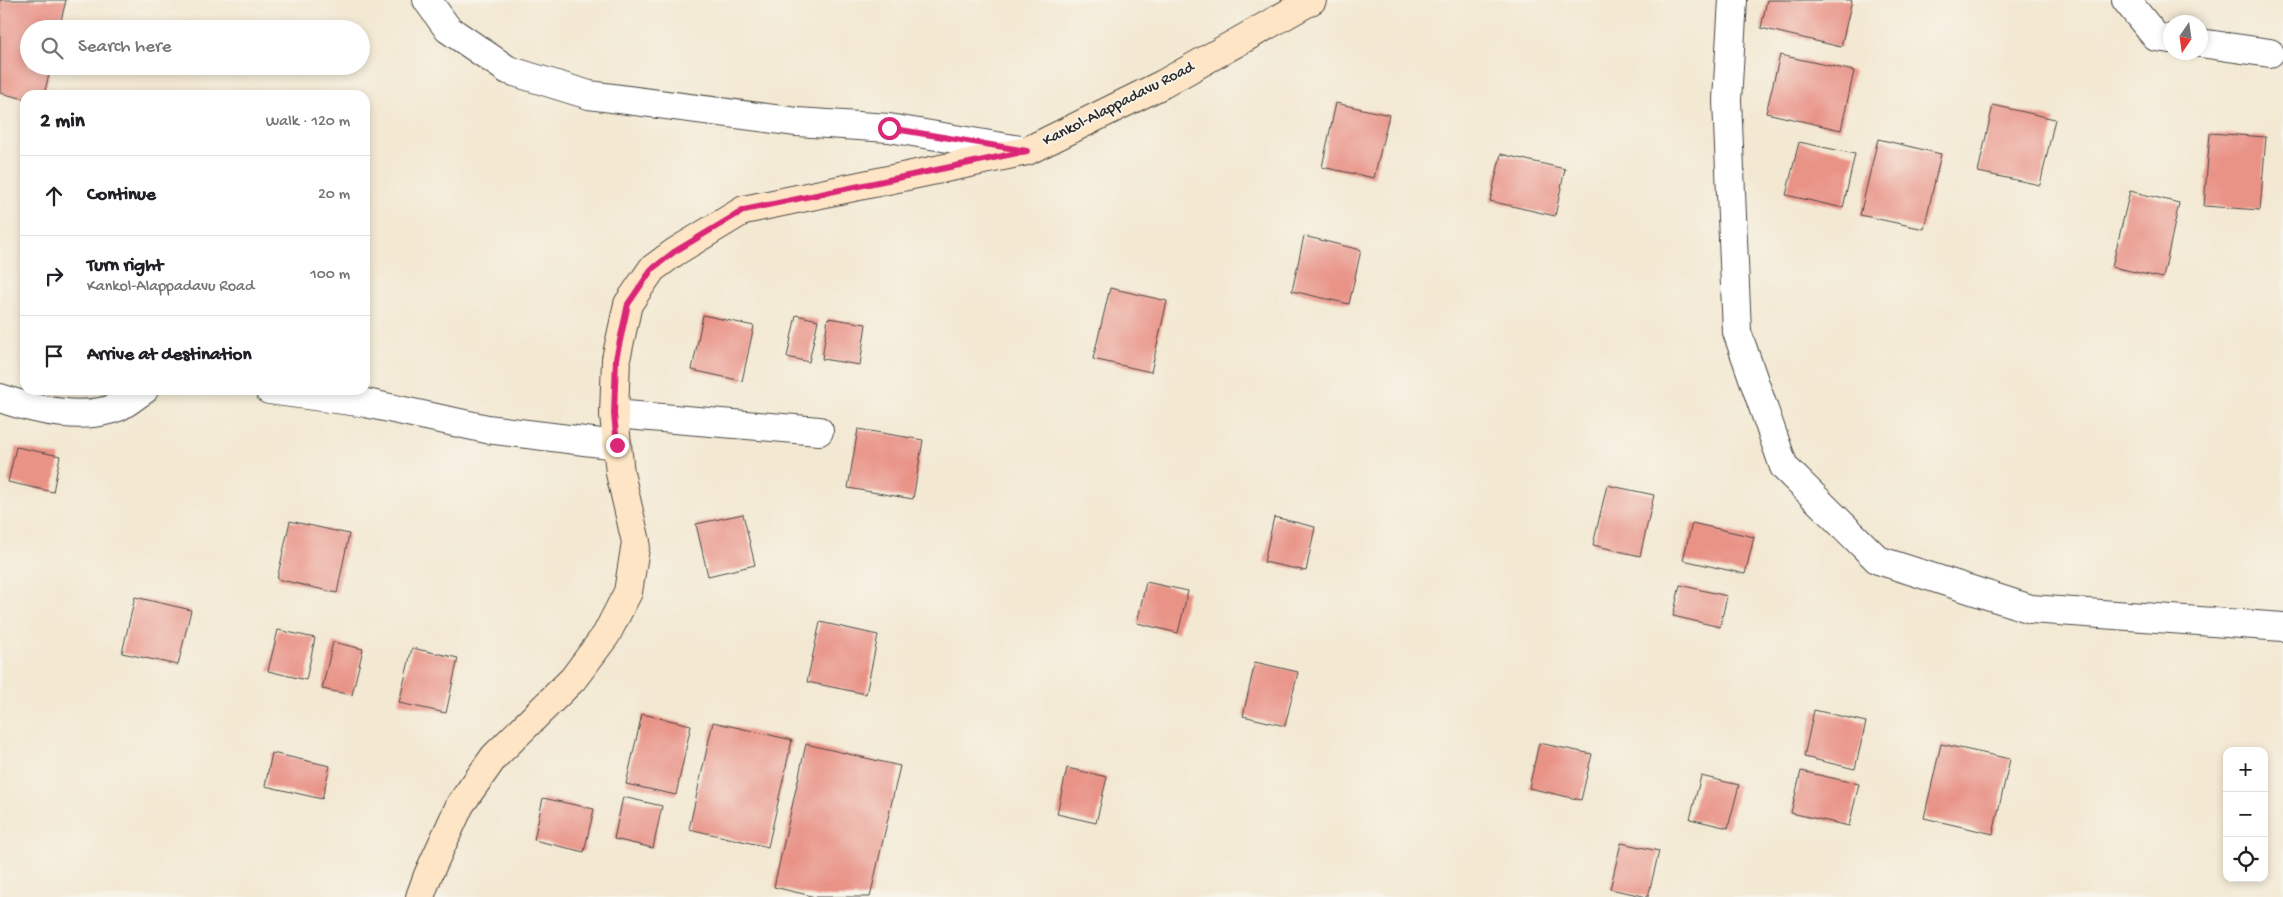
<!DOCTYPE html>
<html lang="en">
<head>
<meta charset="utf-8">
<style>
	:root { --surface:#fff; --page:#f2f2f2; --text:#202124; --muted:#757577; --line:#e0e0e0 }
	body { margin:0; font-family:"Gochi Hand",sans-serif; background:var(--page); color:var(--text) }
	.controls { position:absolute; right:15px; bottom:15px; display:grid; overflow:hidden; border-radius:10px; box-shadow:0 2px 8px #0003 }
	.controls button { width:45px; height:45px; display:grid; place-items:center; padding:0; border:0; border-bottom:1px solid var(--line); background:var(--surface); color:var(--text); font:25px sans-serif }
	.compass { position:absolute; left:2163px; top:15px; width:45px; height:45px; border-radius:50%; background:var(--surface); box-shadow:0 2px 8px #0003; rotate:193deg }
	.stop { position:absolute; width:15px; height:15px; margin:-11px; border:4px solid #db2777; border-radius:50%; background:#fff }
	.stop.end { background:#db2777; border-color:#fff; box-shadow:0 1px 5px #0008 }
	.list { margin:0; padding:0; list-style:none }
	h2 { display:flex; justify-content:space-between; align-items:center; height:65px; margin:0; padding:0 20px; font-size:21px }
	h2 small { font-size:16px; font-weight:400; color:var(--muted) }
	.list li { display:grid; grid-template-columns:32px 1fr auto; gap:15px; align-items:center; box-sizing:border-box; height:80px; padding:0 20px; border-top:1px solid var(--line) }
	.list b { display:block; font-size:19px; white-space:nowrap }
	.list p { margin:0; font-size:16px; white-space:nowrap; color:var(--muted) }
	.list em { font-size:16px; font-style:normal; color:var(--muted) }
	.icon { flex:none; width:28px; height:28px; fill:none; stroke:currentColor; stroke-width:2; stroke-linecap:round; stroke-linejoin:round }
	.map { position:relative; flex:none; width:2283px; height:897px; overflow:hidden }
	.search { position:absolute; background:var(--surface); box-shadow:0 2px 8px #0003; left:20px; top:20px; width:350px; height:55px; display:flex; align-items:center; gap:12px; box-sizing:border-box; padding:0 18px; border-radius:28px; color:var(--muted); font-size:19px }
	.panel { position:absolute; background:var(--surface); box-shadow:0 2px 8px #0003; left:20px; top:90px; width:350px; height:305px; border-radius:15px }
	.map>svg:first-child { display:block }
	.building { fill:#e99387 }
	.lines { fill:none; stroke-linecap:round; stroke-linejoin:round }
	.minor-casing { stroke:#494744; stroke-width:30 }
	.secondary-casing { stroke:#494744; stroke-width:30 }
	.minor { stroke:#fff; stroke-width:28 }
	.secondary { stroke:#fde5c5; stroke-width:28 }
	.route { stroke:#db2777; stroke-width:6 }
	.labels { text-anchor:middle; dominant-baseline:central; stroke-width:4; stroke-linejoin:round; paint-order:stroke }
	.street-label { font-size:16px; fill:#2b2b2b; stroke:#f7f3e8 }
</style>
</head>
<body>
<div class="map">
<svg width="2283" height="897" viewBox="0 0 2283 897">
	<rect width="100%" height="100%" fill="#f7f3e8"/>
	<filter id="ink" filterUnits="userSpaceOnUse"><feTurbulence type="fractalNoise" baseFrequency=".02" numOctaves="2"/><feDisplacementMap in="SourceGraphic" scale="10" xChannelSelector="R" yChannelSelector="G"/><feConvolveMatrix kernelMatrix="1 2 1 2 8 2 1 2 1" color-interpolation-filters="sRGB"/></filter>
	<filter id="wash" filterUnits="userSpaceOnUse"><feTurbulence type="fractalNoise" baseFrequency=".0096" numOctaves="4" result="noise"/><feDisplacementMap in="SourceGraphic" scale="20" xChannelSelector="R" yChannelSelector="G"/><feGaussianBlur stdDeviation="1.12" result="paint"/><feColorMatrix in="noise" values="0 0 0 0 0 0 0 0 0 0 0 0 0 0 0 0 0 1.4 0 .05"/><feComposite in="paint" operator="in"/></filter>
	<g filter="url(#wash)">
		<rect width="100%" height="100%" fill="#f3e8d2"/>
		<g id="blocks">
			<path class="building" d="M0,0H66L59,29H29V66H51L44,95H25V99L0,93Z
				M1767,0H1852L1841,47L1761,28Z
				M1780,55L1854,71L1841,130L1766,113Z
				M1336,103L1389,115L1374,178L1322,167Z
				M1993,105L2055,119L2040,185L1978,172Z
				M2210,133L2266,137L2260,210L2204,206Z
				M1878,139L1941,154L1924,229L1860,215Z
				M1799,142L1855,154L1843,208L1786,195Z
				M1501,154L1565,169L1555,216L1490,201Z
				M2130,191L2179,203L2163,278L2112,267Z
				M1304,236L1361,250L1349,304L1292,291Z
				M1110,288L1167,301L1151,372L1093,359Z
				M703,315L754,326L742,381L692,370Z
				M796,315L818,320L809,362L787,357Z
				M828,318L866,324L860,365L822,359Z
				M858,429L923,440L913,499L848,488Z
				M16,447L60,456L53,492L8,482Z
				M1607,485L1654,495L1640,556L1593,545Z
				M743,514L755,565L708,576L696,524Z
				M1274,517L1315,527L1306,571L1264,562Z
				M290,521L349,534L337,593L277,579Z
				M1692,523L1754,537L1745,574L1683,560Z
				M1146,582L1188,591L1178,633L1137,623Z
				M1680,585L1727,596L1720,627L1673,616Z
				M135,597L191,610L178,665L122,653Z
				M820,622L878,635L866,694L807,682Z
				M278,630L315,638L306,680L268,671Z
				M333,642L363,649L352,695L322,689Z
				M412,648L458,658L446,713L399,703Z
				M1255,662L1298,672L1285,726L1243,716Z
				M1814,710L1866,722L1855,769L1804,757Z
				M642,714L691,725L676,795L626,784Z
				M713,722L792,740L768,847L689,829Z
				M1539,743L1592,754L1581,800L1529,788Z
				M806,744L900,766L870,897H816L774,887Z
				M1941,744L2010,759L1993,834L1924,818Z
				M272,753L330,766L322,799L265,786Z
				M1067,768L1107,777L1096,823L1057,814Z
				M1801,771L1859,784L1849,826L1791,813Z
				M1701,776L1739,785L1728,828L1690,819Z
				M623,797L662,806L653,848L614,839Z
				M543,798L594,809L584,852L534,840Z
				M1621,843L1659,851L1648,897L1610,889Z"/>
		</g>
	</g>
	<g filter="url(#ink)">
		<use href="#blocks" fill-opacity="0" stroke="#494744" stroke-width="1"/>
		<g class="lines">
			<defs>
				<path id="minor" d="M427,0L448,29L508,70L589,95L797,122L889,128L1026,151
					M1733,0L1727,100L1737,332L1784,467L1878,560L2031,609L2283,627
					M2126,0L2156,37L2170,39
					M2200,43L2270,53
					M269,390L366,403L487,429L617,445
					M0,398C35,410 83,421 118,407C127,403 136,395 144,390
					M614,414L819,431"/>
				<path id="secondary" d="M420,897L428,875L460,805L494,757L573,679L606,635L628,592L636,542L620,473L617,445L614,414L616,359L628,304L652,269L675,252L744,210L1027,151L1163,84L1312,0"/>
			</defs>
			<use href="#minor" class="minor-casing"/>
			<use href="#secondary" class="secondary-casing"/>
			<use href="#minor" class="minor"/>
			<use href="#secondary" class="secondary"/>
		</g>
	</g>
	<g class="lines" filter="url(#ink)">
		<path class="route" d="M617,445L614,414L616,359L628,304L652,269L674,252L744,210L1027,151L889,128"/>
	</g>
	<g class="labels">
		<g class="street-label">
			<text transform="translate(1119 105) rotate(-27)">Kankol-Alappadavu Road</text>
		</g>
	</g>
</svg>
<div class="controls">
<button>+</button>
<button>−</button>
<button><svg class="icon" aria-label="locate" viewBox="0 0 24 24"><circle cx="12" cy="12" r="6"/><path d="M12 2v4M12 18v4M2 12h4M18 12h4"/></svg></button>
</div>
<svg class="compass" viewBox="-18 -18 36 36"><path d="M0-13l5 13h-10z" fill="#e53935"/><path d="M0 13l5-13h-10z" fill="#757577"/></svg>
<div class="stop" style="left:889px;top:128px"></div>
<div class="stop end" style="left:617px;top:445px"></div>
<div class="search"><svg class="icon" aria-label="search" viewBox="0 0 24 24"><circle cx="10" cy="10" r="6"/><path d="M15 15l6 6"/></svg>Search here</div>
<section class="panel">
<h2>2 min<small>Walk · 120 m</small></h2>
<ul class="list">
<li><svg class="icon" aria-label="ahead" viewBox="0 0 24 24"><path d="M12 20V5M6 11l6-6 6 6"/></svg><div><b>Continue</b></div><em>20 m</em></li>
<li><svg class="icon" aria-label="right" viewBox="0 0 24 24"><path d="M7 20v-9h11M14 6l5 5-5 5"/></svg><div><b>Turn right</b><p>Kankol-Alappadavu Road</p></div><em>100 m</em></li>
<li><svg class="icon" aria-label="arrive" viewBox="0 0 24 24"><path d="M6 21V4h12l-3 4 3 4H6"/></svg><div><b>Arrive at destination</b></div></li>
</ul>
</section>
</div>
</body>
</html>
